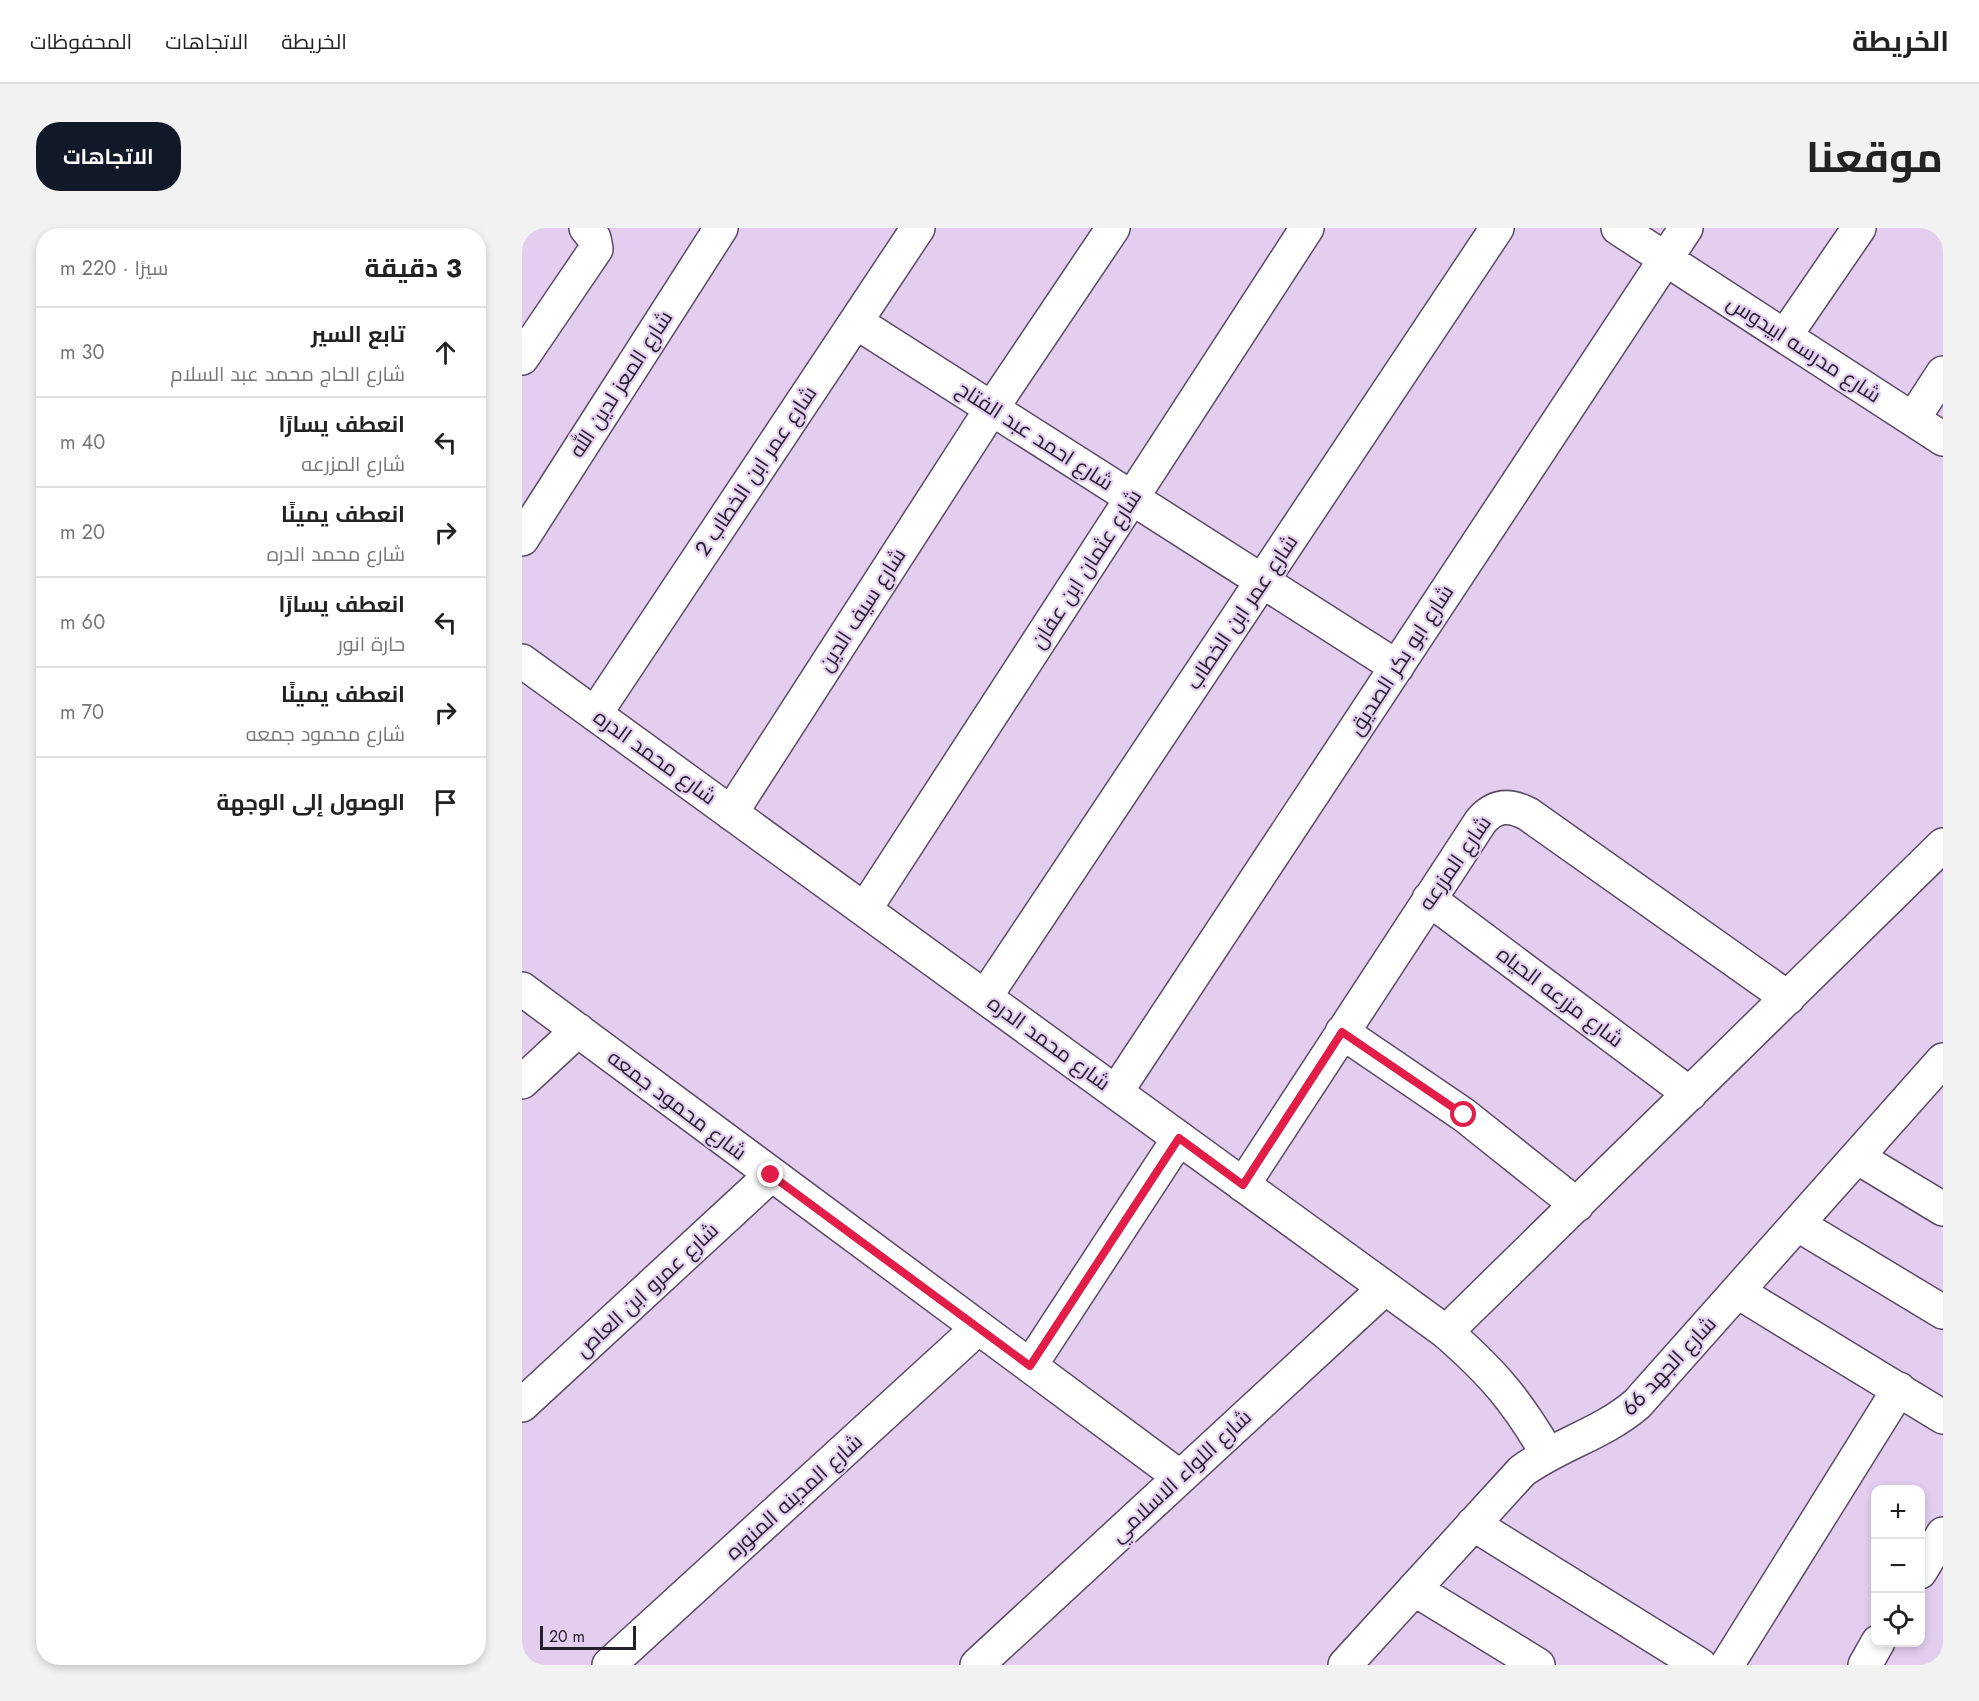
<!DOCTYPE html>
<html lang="ar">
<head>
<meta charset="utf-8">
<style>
	:root { --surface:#fff; --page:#f2f2f2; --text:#222; --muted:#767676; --line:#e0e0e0; --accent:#111827 }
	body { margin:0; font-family:Jost,Cairo,sans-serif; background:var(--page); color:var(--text); direction:rtl }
	.controls { position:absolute; right:18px; bottom:18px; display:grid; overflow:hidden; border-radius:12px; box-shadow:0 3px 9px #0003 }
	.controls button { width:54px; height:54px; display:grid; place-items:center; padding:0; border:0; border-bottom:2px solid var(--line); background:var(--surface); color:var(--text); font:30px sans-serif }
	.scale { position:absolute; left:18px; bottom:15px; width:96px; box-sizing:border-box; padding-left:6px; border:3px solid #27202c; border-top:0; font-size:16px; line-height:21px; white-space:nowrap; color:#27202c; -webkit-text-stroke:4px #e3cef0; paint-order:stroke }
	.stop { position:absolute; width:18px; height:18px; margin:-14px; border:4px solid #e11d48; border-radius:50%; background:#fff }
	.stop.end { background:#e11d48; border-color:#fff; box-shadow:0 2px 6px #0008 }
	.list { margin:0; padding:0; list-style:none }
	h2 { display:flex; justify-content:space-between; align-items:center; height:78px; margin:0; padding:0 24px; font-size:26px }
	h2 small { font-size:20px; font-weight:400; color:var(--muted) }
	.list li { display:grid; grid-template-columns:39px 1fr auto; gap:18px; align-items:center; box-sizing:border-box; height:90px; padding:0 24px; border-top:2px solid var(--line) }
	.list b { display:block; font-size:22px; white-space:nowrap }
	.list p { margin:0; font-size:20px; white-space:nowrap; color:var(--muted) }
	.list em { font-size:20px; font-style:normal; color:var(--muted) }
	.icon { flex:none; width:33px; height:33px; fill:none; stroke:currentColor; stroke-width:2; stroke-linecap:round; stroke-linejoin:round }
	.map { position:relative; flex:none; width:1421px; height:1437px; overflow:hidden; direction:ltr; border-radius:24px }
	header { display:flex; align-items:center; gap:36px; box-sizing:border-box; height:84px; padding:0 30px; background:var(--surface); border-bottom:2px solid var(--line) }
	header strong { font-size:28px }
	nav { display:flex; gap:33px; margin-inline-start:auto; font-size:21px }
	.intro { display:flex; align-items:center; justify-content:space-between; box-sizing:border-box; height:144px; padding:0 36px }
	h1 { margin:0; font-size:42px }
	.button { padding:15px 27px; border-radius:24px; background:var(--accent); color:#fff; font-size:21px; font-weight:700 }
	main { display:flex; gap:36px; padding:0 36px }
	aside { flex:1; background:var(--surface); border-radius:24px; box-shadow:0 3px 9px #0003 }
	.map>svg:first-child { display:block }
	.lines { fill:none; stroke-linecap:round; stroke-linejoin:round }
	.street-casing { stroke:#5c4a66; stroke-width:36 }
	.secondary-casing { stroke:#5c4a66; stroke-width:36 }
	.street { stroke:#fff; stroke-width:33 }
	.secondary { stroke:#fff; stroke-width:33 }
	.route { stroke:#e11d48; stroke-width:8 }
	.labels { text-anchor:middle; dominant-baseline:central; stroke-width:4.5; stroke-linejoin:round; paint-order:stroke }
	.street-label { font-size:21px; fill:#27202c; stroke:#e3cef0 }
</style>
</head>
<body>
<header>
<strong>الخريطة</strong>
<nav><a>الخريطة</a><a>الاتجاهات</a><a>المحفوظات</a></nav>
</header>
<div class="intro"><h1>موقعنا</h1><a class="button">الاتجاهات</a></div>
<main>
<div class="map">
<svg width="1421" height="1437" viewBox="0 0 1421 1437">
	<rect width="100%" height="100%" fill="#e3cef0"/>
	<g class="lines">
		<defs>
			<path id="street" d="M1096,0L1421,211
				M334,94L875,439
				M1263,108L1337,0
				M0,130L74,21L72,10L64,0
				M1391,191L1421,145
				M0,311L199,0
				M73,486L396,0
				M209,585L470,180L591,0
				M907,671L1168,866
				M343,681L785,0
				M0,761L658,1249
				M463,769L975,0
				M820,804L942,887L1055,977
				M0,854L56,802
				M594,864L1164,0
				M1335,929L1421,981
				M721,957L959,593C973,577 987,576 1006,586L1266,770
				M1275,996L1421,1084
				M1216,1064L1421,1189
				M924,1104L1421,617
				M508,1138L657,910
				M0,1177L249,947
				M951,1296L1178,1437
				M1398,1344L1421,1306
				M892,1361L1016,1437
				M87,1437L456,1100
				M455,1437L863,1060
				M823,1437L1000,1243C1037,1216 1080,1206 1115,1176L1421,832
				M1205,1437L1377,1161
				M1343,1437L1356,1414"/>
			<path id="secondary" d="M0,433L924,1104C971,1145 994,1172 1025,1225"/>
		</defs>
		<use href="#street" class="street-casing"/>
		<use href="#secondary" class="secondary-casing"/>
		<use href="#street" class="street"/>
		<use href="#secondary" class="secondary"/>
	</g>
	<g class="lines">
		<path class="route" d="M249,947L508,1138L657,910L721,957L820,804L942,887"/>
	</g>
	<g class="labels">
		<g class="street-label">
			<text transform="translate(1282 121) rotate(33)">شارع مدرسه ابيدوس</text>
			<text transform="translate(99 156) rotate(-57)">شارع المعز لدين الله</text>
			<text transform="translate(513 208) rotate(33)">شارع احمد عبد الفتاح</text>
			<text transform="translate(234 243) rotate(-56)">شارع عمر ابن الخطاب 2</text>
			<text transform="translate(564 341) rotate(-57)">شارع عثمان ابن عفان</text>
			<text transform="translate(340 382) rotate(-57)">شارع سيف الدين</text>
			<text transform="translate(720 384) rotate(-56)">شارع عمر ابن الخطاب</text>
			<text transform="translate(879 432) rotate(-57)">شارع ابو بكر الصديق</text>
			<text transform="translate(133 529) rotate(36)">شارع محمد الدره</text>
			<text transform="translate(933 635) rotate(-55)">شارع المزرعه</text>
			<text transform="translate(1038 769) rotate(37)">شارع مزرعه الحياه</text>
			<text transform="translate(527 815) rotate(36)">شارع محمد الدره</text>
			<text transform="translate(155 877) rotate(37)">شارع محمود جمعه</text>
			<text transform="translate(125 1062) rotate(-43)">شارع عمرو ابن العاص</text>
			<text transform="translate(1147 1138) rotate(-47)">شارع الجهد 66</text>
			<text transform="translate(659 1248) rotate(-43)">شارع اللواء الاسلامي</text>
			<text transform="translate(272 1269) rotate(-42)">شارع المدينه المنوره</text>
		</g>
	</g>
</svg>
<div class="controls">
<button>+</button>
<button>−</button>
<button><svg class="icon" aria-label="locate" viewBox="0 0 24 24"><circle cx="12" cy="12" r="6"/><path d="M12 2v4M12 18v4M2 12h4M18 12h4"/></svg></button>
</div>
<div class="scale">20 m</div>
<div class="stop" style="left:942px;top:887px"></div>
<div class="stop end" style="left:249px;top:947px"></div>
</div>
<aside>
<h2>3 دقيقة<small>سيرًا · 220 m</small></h2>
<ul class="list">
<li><svg class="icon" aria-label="ahead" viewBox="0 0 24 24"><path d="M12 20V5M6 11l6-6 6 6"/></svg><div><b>تابع السير</b><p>شارع الحاج محمد عبد السلام</p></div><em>30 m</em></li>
<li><svg class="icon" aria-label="left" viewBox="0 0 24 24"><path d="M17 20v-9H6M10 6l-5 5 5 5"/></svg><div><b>انعطف يسارًا</b><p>شارع المزرعه</p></div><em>40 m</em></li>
<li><svg class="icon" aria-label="right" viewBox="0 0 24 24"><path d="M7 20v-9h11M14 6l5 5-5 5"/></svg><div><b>انعطف يمينًا</b><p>شارع محمد الدره</p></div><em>20 m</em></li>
<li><svg class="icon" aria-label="left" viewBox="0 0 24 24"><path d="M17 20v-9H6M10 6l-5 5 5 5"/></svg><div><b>انعطف يسارًا</b><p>حارة انور</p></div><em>60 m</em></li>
<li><svg class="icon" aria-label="right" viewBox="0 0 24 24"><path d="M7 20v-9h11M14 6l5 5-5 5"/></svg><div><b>انعطف يمينًا</b><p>شارع محمود جمعه</p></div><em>70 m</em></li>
<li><svg class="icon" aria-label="arrive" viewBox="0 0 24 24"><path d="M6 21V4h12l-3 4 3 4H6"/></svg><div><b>الوصول إلى الوجهة</b></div></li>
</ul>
</aside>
</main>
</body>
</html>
